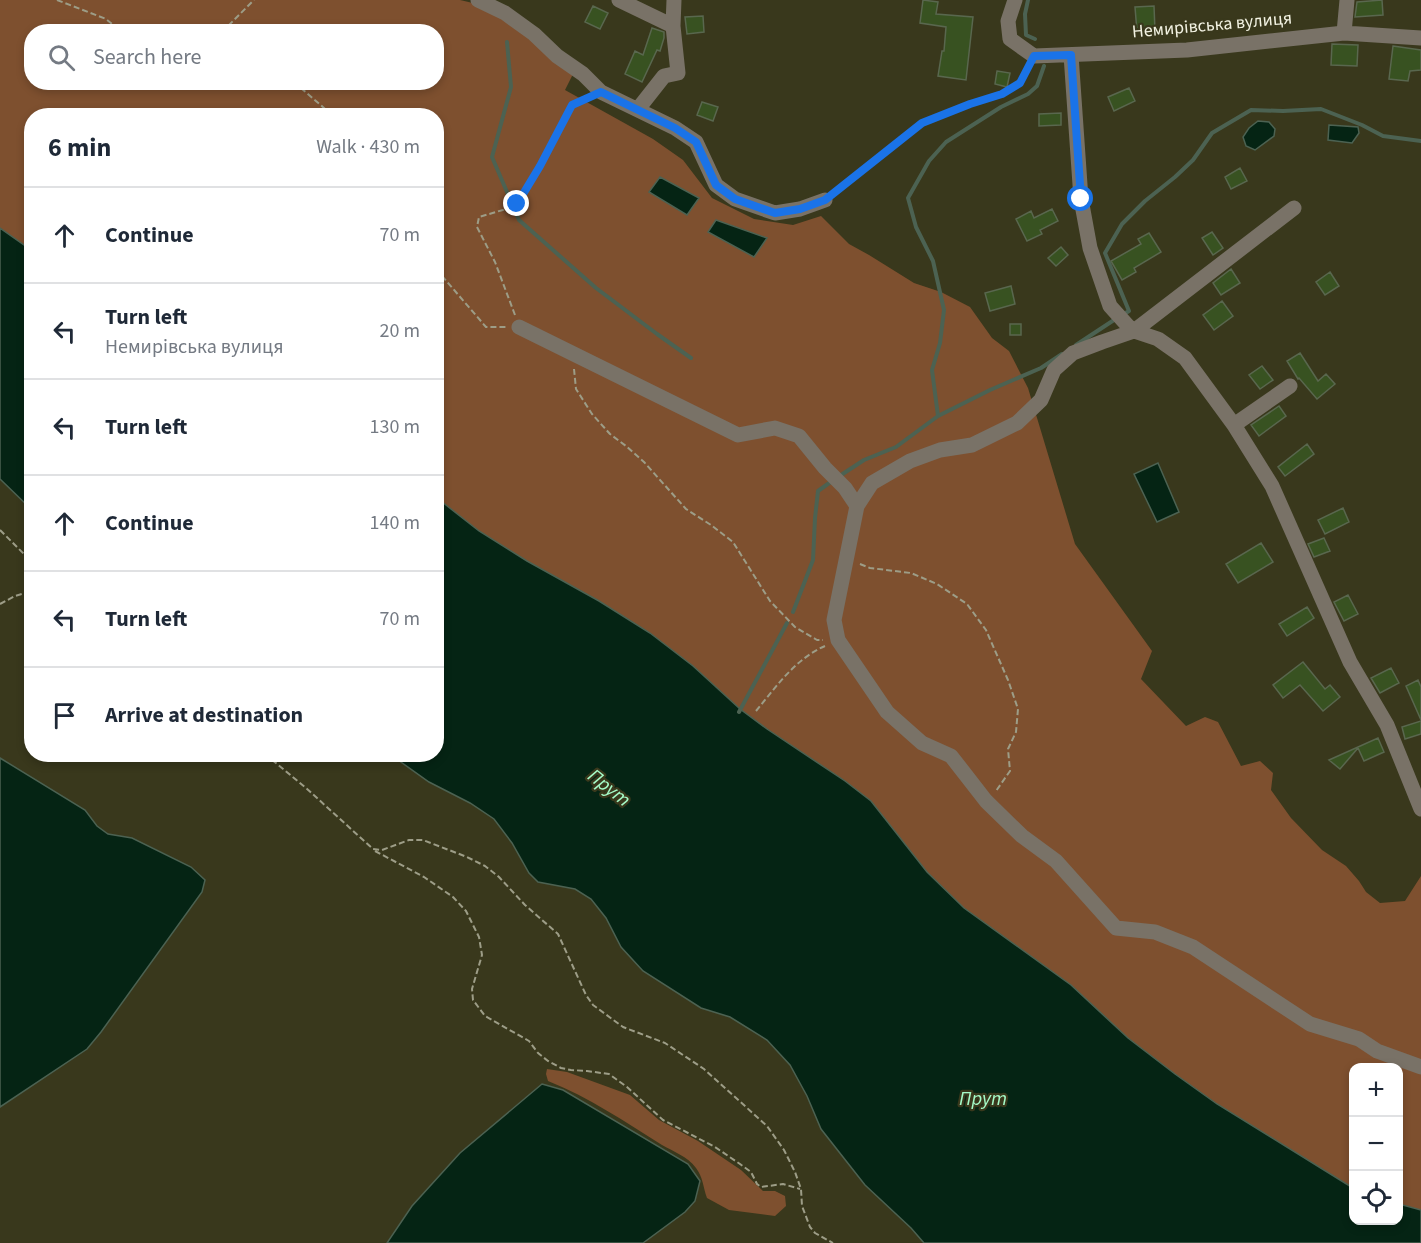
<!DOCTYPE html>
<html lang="en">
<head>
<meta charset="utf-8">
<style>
	:root { --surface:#fff; --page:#f2f2f3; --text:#1f2937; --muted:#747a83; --line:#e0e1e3 }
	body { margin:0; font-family:"Source Sans 3",sans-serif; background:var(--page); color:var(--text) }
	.controls { position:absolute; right:18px; bottom:18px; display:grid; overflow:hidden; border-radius:12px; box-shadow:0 3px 9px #0003 }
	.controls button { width:54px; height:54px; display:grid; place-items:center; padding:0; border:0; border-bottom:2px solid var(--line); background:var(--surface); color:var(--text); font:30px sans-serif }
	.stop { position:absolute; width:18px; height:18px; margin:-14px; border:4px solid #1a73e8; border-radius:50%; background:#fff }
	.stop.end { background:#1a73e8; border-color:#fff; box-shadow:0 2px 6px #0008 }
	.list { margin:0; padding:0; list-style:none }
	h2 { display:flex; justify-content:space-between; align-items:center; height:78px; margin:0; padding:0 24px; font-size:26px }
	h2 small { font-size:20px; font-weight:400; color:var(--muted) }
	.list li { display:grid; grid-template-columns:39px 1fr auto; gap:18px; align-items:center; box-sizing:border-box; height:96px; padding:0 24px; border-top:2px solid var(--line) }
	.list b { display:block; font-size:22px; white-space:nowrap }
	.list p { margin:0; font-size:20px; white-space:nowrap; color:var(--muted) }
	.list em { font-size:20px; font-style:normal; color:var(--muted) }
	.icon { flex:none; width:33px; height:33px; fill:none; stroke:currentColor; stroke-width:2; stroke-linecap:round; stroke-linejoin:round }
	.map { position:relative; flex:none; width:1421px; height:1243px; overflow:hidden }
	.search { position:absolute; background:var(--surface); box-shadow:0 3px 9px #0003; left:24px; top:24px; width:420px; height:66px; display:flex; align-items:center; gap:15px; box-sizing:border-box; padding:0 21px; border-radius:24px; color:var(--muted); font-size:22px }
	.panel { position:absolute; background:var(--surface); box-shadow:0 3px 9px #0003; left:24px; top:108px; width:420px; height:654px; border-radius:24px }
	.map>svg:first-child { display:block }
	.green { fill:#7e502f; fill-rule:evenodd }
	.water { fill:#052414; stroke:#4c6252; stroke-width:1.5 }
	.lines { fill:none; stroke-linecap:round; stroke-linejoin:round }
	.stream { stroke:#4c6252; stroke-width:4 }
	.building { fill:#385221; stroke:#59674e; stroke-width:1.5 }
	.path { stroke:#9d9d87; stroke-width:2; stroke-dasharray:6 3; stroke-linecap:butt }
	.minor { stroke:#797267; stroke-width:15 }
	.route { stroke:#1a73e8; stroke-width:8 }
	.labels { text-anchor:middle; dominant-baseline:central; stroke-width:4.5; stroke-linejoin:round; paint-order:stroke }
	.street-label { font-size:18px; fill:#f2f2e2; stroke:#39381c }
	.water-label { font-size:20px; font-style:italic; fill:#a5fbc8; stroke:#39381c }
</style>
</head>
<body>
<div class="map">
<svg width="1421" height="1243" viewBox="0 0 1421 1243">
	<rect width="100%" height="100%" fill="#39381c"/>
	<path class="green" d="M0,0H460L494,8L573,74L565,90L653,139L683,160L712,198L754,219L793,225L821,216L849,244L869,255L914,283L941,292L970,307L992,338L1009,351L1028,388L1075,544L1152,651L1141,679L1186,726L1205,717L1218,722L1241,766L1260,761L1273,773L1271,790L1291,818L1322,850L1346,866L1359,881L1366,892L1380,903L1405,901L1421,876V1210L1399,1204L1398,1068H1354L1353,1188L1217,1104L1175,1074L1128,1038L1071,985L964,908L927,872L871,801L845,781L767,729L740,709L693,666L650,633L599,601L527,561L479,531L437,498L436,116H32L31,250L0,228ZM32,32H436V82H32Z
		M547,1069L567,1072L630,1095L659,1120L698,1141L741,1170L763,1191H775L785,1196L786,1206L775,1216L729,1210L707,1198C703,1187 703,1177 696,1168C687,1156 674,1152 662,1145C625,1122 589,1097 548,1081L546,1074Z"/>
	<path class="water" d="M1258,121L1269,122L1275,129L1274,136L1255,150L1246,146L1243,137L1249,128Z
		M1329,125L1358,127L1359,133L1352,143L1328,140Z
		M660,177L699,198L687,215L649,192Z
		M716,220L767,238L754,257L708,232Z
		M0,228L31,250V509L0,479Z
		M1158,463L1179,512L1157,522L1134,474Z
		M437,498L479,531L527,561L599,601L650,633L693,666L740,709L767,729L845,781L871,801L927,872L964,908L1071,985L1128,1038L1175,1074L1217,1104L1353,1188L1354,1220H1398L1399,1204L1421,1210V1243H924L911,1228L865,1185L821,1129L807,1096L790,1065L767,1040L730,1017L701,1008L643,971L621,947L606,918L591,899L575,889L538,882L529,873L512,843L494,819L470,803L429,782L391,755L436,754Z
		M0,758L85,810L97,826L108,834L132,838L191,867L205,880L202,892L101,1032L87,1049L0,1107Z
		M542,1084L563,1090L688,1164L700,1181L695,1201L685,1212L643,1243H387L412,1206L460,1153Z"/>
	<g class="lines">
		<path class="stream" d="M1028,0L1025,14L1026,35L1035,39
			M507,42L511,87L492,157L519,220L596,288L657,334L691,358
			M1124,314L1129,311L1105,253L1122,224L1145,201L1175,177L1193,160L1212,133L1251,110L1283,111L1321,109L1362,125L1383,136L1421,141
			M1076,345L1117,318
			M938,416L932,370L940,343L944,310L933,261L916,227L908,198L929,161L946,142L1001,107L1028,94L1037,86L1044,66
			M838,477L864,460L896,447L938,416L990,390L1041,368L1062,354
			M793,612L813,560L815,518L818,491L832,481
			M739,712L787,623"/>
	</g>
	<path class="building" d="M923,0L938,2L936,14L973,17L966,80L938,76L942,51H944L946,27L920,23Z
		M1382,0L1383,15L1355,17L1357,2Z
		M593,6L608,13L600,29L585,22Z
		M1154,6L1155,31L1137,32L1135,7Z
		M703,16L704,32L687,34L685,17Z
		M652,28L664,32V38L660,51L657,50L642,82L625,74L635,51L643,55Z
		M1332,44L1358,45L1357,66L1331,65Z
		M1393,46L1421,50V70L1410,71L1408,81L1389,79Z
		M997,71L1010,73L1007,87L995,84Z
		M1129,88L1135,101L1114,111L1108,97Z
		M702,102L718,107L713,121L697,115Z
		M1061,113V125L1039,126V114Z
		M1240,168L1247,181L1231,189L1225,177Z
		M1052,209L1058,221L1040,230L1042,234L1027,241L1016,219L1031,211L1034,218Z
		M1212,232L1223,248L1213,255L1202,238Z
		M1149,233L1161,252L1134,268L1136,272L1122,280L1111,261L1141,244L1138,239Z
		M1061,247L1068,255L1056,266L1048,258Z
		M1231,269L1240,283L1221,295L1213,283Z
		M1330,272L1339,286L1325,295L1316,282Z
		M1011,286L1015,304L990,311L985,293Z
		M1222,301L1233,316L1214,330L1203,315Z
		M1010,324H1021V335H1010Z
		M1300,353L1318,381L1326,374L1335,384L1317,399L1299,378L1298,379L1287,361Z
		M1262,366L1273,380L1260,389L1249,375Z
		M1279,406L1286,416L1259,436L1251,425Z
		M1307,444L1314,454L1285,476L1278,467Z
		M1343,508L1349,522L1325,534L1318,520Z
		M1324,538L1330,551L1314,557L1308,544Z
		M1261,543L1273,562L1238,583L1226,564Z
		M1348,595L1358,614L1344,621L1334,602Z
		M1307,607L1314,618L1287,636L1279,624Z
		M1303,662L1325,689L1330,685L1340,697L1323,711L1300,685L1283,698L1273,685Z
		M1391,668L1399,683L1380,693L1371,678Z
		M1418,680L1421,687V720L1406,686Z
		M1421,721V734L1405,739L1402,727Z
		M1378,738L1384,752L1364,761L1358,748L1340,769L1329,760Z"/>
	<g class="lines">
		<path class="path" d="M57,0L106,19L122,32
			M222,32L254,0
			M294,82L324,108L331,116
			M837,191L922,122L970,104L1002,94L1020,83L1028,69
			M436,269L486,327H506
			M515,315L495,262L477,227L479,217L506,209L517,204L540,166L572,105L587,98
			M574,369L576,389L592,414L610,434L626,446L644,462L686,509L711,525L733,542L770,601L795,627L817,640H823
			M0,530L32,562
			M860,564L870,568L911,573L937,584L967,604L986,630L1008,680L1018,709L1016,732L1008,749L1010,771L996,791
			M0,604L15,596L32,591
			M756,711C776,687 795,659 825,646
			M265,754L306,788L373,849L382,850L409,840H423L467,857L485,866L499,877L525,905L558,934L586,995L593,1005L623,1027L665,1043L704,1069L767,1126L784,1150L795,1172L801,1189L802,1206L810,1227L815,1233L833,1243
			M375,851L424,877L453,897L466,911L479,937L482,955L472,989L473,1000L485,1016L529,1041L538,1053L548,1061L561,1068L571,1070L587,1071L609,1074L627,1087L663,1120L715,1147L740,1164L751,1172L757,1184L761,1187L783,1184L800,1189"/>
		<path class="minor" d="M478,0L505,13L534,34L557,56L583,74L601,92L675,128L696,142L716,185L735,199L775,213L800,209L825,200
			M619,0L673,26L674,0
			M1015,0L1008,21L1010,39L1034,56L1187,50L1344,33L1421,38
			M1344,33L1347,0
			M1071,55L1081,199L1090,248L1110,306L1128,326L1134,331L1158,339L1185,358L1234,425L1272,486L1350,662L1387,725L1421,809
			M638,109L664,76L678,73L673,26
			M519,327L738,435L775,428L799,436L825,468L845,488L857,506L834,620L838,640L887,712L922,743L951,756L986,801L1022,836L1056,861L1116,928L1155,932L1193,947L1310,1024L1359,1039L1377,1051L1421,1067
			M1234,425L1290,386
			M857,506L872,483L910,461L940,450L972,445L1017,423L1041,400L1054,370L1073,353L1102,342L1134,331L1294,208"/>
	</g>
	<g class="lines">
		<path class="route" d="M517,204L540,166L572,105L601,92L675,128L696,142L716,185L735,199L775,213L800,209L825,200L922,123L970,104L1002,94L1020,83L1034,56L1071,55L1081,199"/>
	</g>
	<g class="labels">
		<g class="street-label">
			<text transform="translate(1212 25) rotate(-5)">Немирівська вулиця</text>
		</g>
		<g class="water-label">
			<text transform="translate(609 788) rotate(38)">Прут</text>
			<text x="983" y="1099">Прут</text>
		</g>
	</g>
</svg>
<div class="controls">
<button>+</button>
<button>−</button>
<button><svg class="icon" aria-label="locate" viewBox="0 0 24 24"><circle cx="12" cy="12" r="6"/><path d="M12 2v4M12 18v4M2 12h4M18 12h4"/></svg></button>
</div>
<div class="stop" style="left:1081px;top:199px"></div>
<div class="stop end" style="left:517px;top:204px"></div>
<div class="search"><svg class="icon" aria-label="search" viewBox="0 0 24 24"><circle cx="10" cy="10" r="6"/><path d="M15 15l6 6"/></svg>Search here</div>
<section class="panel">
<h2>6 min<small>Walk · 430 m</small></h2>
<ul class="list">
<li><svg class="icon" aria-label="ahead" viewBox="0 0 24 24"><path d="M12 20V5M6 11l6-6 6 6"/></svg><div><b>Continue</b></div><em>70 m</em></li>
<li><svg class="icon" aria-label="left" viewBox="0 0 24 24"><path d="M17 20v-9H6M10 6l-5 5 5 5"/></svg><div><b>Turn left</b><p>Немирівська вулиця</p></div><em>20 m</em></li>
<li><svg class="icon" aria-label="left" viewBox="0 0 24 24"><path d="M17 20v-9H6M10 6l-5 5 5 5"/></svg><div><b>Turn left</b></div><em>130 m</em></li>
<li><svg class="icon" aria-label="ahead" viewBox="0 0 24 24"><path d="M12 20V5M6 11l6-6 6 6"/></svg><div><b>Continue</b></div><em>140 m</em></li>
<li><svg class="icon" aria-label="left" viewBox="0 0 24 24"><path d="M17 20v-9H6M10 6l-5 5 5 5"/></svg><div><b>Turn left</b></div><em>70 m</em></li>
<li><svg class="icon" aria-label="arrive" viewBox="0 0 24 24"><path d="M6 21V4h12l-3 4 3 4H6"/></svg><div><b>Arrive at destination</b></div></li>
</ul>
</section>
</div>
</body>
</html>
